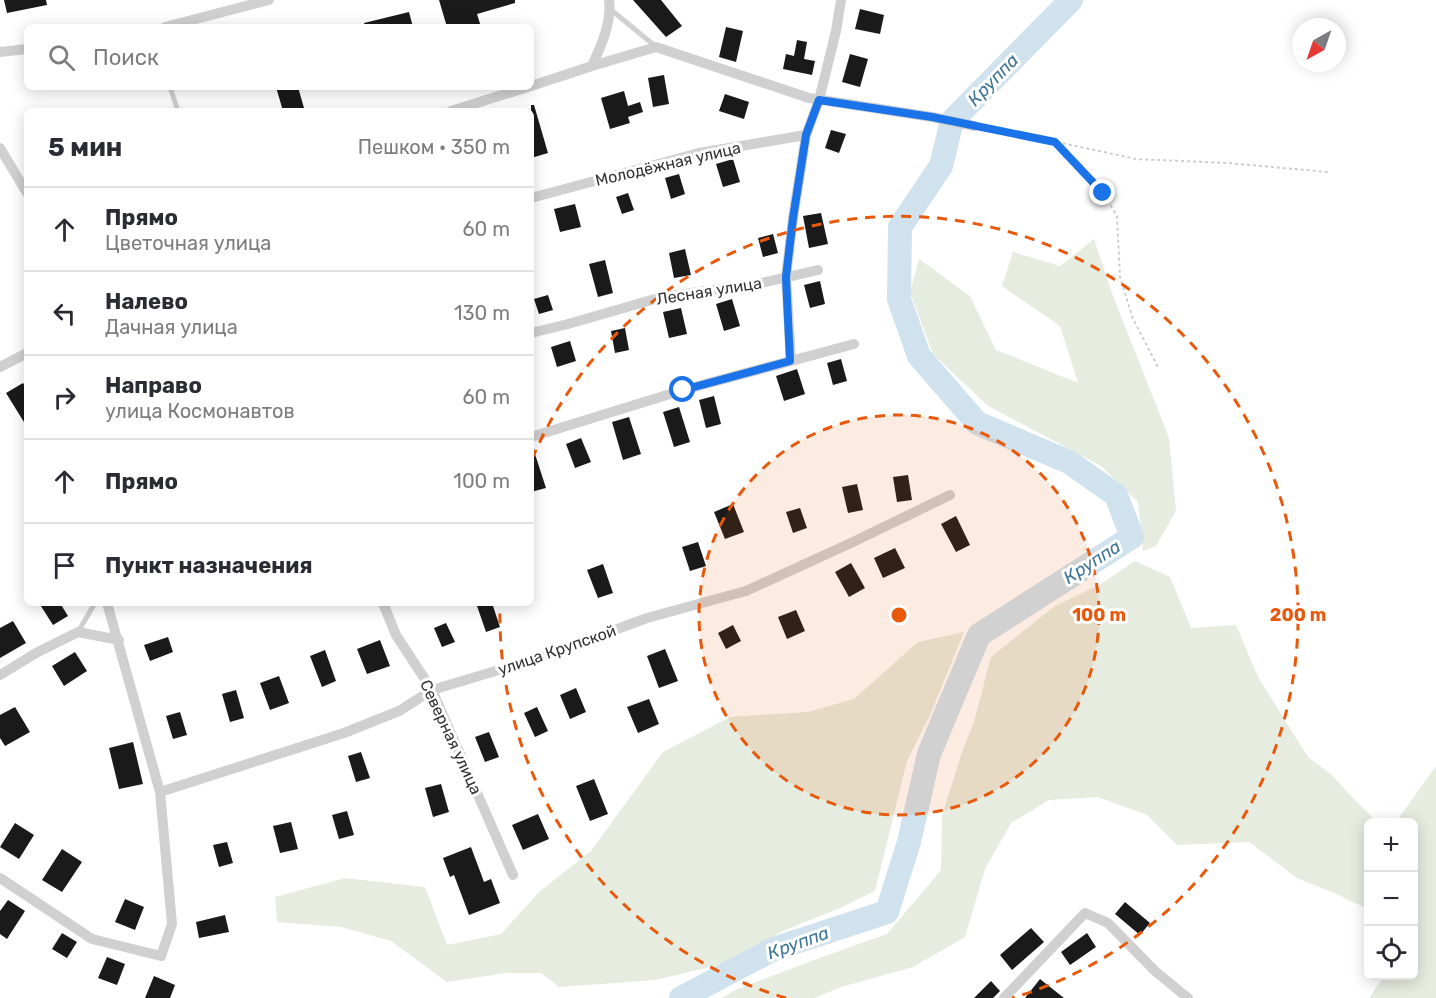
<!DOCTYPE html>
<html lang="ru">
<head>
<meta charset="utf-8">
<style>
	:root { --surface:#fff; --page:#f2f2f3; --text:#2b2b33; --muted:#7c7c81; --line:#e1e1e2 }
	body { margin:0; font-family:Rubik,sans-serif; background:var(--page); color:var(--text) }
	.controls { position:absolute; right:18px; bottom:18px; display:grid; overflow:hidden; border-radius:9px; box-shadow:0 3px 15px #0003 }
	.controls button { width:54px; height:54px; display:grid; place-items:center; padding:0; border:0; border-bottom:2px solid var(--line); background:var(--surface); color:var(--text); font:30px sans-serif }
	.compass { position:absolute; left:1292px; top:18px; width:54px; height:54px; border-radius:50%; background:var(--surface); box-shadow:0 3px 15px #0003; rotate:220deg }
	.stop { position:absolute; width:18px; height:18px; margin:-14px; border:4px solid #1a73e8; border-radius:50%; background:#fff }
	.stop.end { background:#1a73e8; border-color:#fff; box-shadow:0 2px 6px #0008 }
	.list { margin:0; padding:0; list-style:none }
	h2 { display:flex; justify-content:space-between; align-items:center; height:78px; margin:0; padding:0 24px; font-size:26px }
	h2 small { font-size:20px; font-weight:400; color:var(--muted) }
	.list li { display:grid; grid-template-columns:39px 1fr auto; gap:18px; align-items:center; box-sizing:border-box; height:84px; padding:0 24px; border-top:2px solid var(--line) }
	.list b { display:block; font-size:22px; white-space:nowrap }
	.list p { margin:0; font-size:20px; white-space:nowrap; color:var(--muted) }
	.list em { font-size:20px; font-style:normal; color:var(--muted) }
	.icon { flex:none; width:33px; height:33px; fill:none; stroke:currentColor; stroke-width:2; stroke-linecap:round; stroke-linejoin:round }
	.map { position:relative; flex:none; width:1436px; height:998px; overflow:hidden }
	.search { position:absolute; background:var(--surface); box-shadow:0 3px 15px #0003; left:24px; top:24px; width:510px; height:66px; display:flex; align-items:center; gap:15px; box-sizing:border-box; padding:0 21px; border-radius:9px; color:var(--muted); font-size:22px }
	.panel { position:absolute; background:var(--surface); box-shadow:0 3px 15px #0003; left:24px; top:108px; width:510px; height:498px; border-radius:9px }
	.map>svg:first-child { display:block }
	.green { fill:#e6ecdf }
	.lines { fill:none; stroke-linecap:round; stroke-linejoin:round }
	.river { stroke:#cfe2ee; stroke-width:24 }
	.building { fill:#1a1a1a }
	.path { stroke:#cdcdcd; stroke-width:2; stroke-dasharray:3 3; stroke-linecap:butt }
	.lane { stroke:#d0d0d0; stroke-width:5 }
	.street { stroke:#d0d0d0; stroke-width:10 }
	.route { stroke:#1a73e8; stroke-width:8 }
	.ring { fill:none; stroke:#e8590c; stroke-width:3; stroke-dasharray:10 8 }
	.labels { text-anchor:middle; dominant-baseline:central; stroke-width:6; stroke-linejoin:round; paint-order:stroke }
	.street-label { font-size:16px; fill:#333; stroke:#fff }
	.water-label { font-size:18px; font-style:italic; fill:#3f7597; stroke:#fff }
	.centre { fill:#e8590c; stroke:#fff; stroke-width:3 }
	.ring-label { font-size:18px; text-anchor:middle; font-weight:bold; fill:#e8590c; stroke:#fff; stroke-width:6; stroke-linejoin:round; paint-order:stroke }
</style>
</head>
<body>
<div class="map">
<svg width="1436" height="998" viewBox="0 0 1436 998">
	<rect width="100%" height="100%" fill="#fff"/>
	<path class="green" d="M1094,239L1113,296L1169,438L1176,511L1156,546L1143,551L1138,502L1101,466L988,406L933,354L910,292L919,259L970,296L996,350L1078,383L1060,326L1002,286L1013,252L1060,266Z
		M1135,561L1170,577L1191,628L1236,625L1258,677L1308,757L1332,775L1351,796L1377,822H1368V909L1334,893L1297,878L1249,842L1177,845L1147,815L1098,797L1049,800L1011,823L985,869L965,937L913,967L841,987L815,998H722L733,991L811,961L887,934L941,870L942,816L962,752L974,722L991,657L1055,606L1101,584Z
		M964,632L930,715L907,761L875,891L840,908L785,930L726,963L656,980L559,987L541,973H506L447,982L391,941L341,927L277,922L275,897L345,878L425,887L447,945L501,934L539,892L591,851L663,752L730,717L808,712L854,699L918,642Z
		M1436,766V998H1369L1384,976H1414V822H1396Z"/>
	<g class="lines">
		<path class="river" d="M681,998L774,949L887,912L909,842L929,754L979,635L1132,537L1116,495L1069,462L977,423L919,356L899,299L900,227L941,166L952,121L1071,0"/>
	</g>
	<path class="building" d="M4,0H46L47,5L7,13Z
		M439,0H515V3L477,14L481,27H447Z
		M633,0H661L682,26L666,37Z
		M860,9L884,15L880,34L855,29Z
		M409,12L413,27H365L364,23Z
		M726,27L743,31L736,62L719,57Z
		M797,40L807,42L804,59L815,61L812,75L783,69L786,54L794,56Z
		M850,54L868,59L860,87L842,82Z
		M664,75L669,104L653,107L648,78Z
		M276,87H298L304,108L292,111H283Z
		M624,91L628,106L640,102L643,112L628,117L630,123L610,129L601,98Z
		M725,94L749,102L744,119L719,111Z
		M531,105H534L548,153L531,158Z
		M831,130L846,134L839,153L825,148Z
		M733,159L740,182L723,187L716,164Z
		M679,174L685,194L671,199L665,178Z
		M628,193L634,210L622,214L616,197Z
		M575,204L581,227L560,232L554,209Z
		M821,213L828,244L809,248L803,216Z
		M773,234L778,253L763,257L758,238Z
		M685,249L691,275L674,278L669,253Z
		M605,260L613,293L598,297L589,264Z
		M820,281L825,304L810,308L804,285Z
		M548,295L553,310L539,314L534,299Z
		M732,299L740,326L724,331L716,304Z
		M681,308L687,334L669,338L663,312Z
		M625,328L629,350L615,353L611,331Z
		M570,341L576,361L557,367L551,347Z
		M841,359L847,381L833,385L827,363Z
		M797,369L805,394L784,401L776,376Z
		M23,383L27,389V427L6,393Z
		M714,396L721,424L706,428L699,400Z
		M679,407L690,442L674,447L663,412Z
		M629,417L641,454L623,460L612,422Z
		M581,438L591,462L575,468L566,444Z
		M533,448L546,488L531,492V449Z
		M908,475L912,500L897,502L893,477Z
		M857,484L863,510L848,513L842,487Z
		M733,504L744,532L725,539L714,512Z
		M800,508L807,528L793,533L786,512Z
		M956,516L970,545L956,552L941,524Z
		M698,542L706,566L690,571L682,547Z
		M895,548L905,568L883,578L874,558Z
		M851,563L865,588L849,597L835,572Z
		M603,564L613,593L598,598L587,570Z
		M39,603H60L68,616L53,625Z
		M476,603H492L500,627L486,632Z
		M796,610L805,631L787,639L778,617Z
		M13,621L26,643L0,658V628Z
		M446,623L455,642L442,647L434,628Z
		M733,625L741,641L726,649L718,633Z
		M168,637L173,652L150,661L144,645Z
		M380,640L390,666L367,674L357,649Z
		M665,649L678,681L659,688L647,656Z
		M325,650L336,681L322,687L310,656Z
		M75,652L87,671L64,686L52,666Z
		M279,676L289,703L270,710L260,683Z
		M576,688L586,712L570,719L560,695Z
		M236,690L244,718L230,722L222,694Z
		M649,699L659,724L638,733L627,707Z
		M15,707L30,732L5,746L0,738V715Z
		M537,707L548,731L535,737L524,713Z
		M180,712L187,735L173,739L166,716Z
		M489,732L499,757L485,762L475,737Z
		M133,742L143,784L119,789L109,748Z
		M361,752L370,778L356,782L348,756Z
		M594,779L608,814L590,821L576,786Z
		M441,784L449,812L433,817L425,788Z
		M347,811L354,835L339,839L332,815Z
		M538,814L549,839L523,850L512,825Z
		M291,822L298,849L280,853L273,826Z
		M15,823L34,835L19,859L0,847Z
		M227,842L233,863L219,867L213,845Z
		M471,847L484,882L491,879L500,903L469,915L454,875L450,877L443,858Z
		M62,849L82,862L62,892L42,880Z
		M125,899L144,907L135,930L115,922Z
		M8,900L25,911L7,939L0,934V911Z
		M1125,902L1150,923L1140,935L1115,914Z
		M225,915L229,932L199,938L196,922Z
		M1031,928L1044,942L1012,970L1000,955Z
		M62,933L77,942L67,958L52,949Z
		M1087,933L1096,947L1070,965L1061,952Z
		M107,957L125,964L117,985L98,978Z
		M154,976L175,985L170,998H145Z
		M1040,979L1064,998H1025Z
		M991,981L1000,991L993,998H974Z"/>
	<g class="lines">
		<path class="path" d="M985,128L1055,142L1103,193L1117,216L1120,277L1133,319L1159,369
			M1057,142L1136,159L1228,163L1328,172"/>
		<path class="lane" d="M610,9L655,46
			M170,87L178,111
			M78,632L95,603"/>
		<path class="street" d="M165,27L269,0
			M0,52L27,49
			M592,66C601,46 612,22 609,0
			M531,86L592,66L656,47L809,98L932,117L974,126
			M451,111L528,87
			M0,148L27,193
			M531,198L699,153L806,135
			M531,333L568,324L662,297L757,284L818,270
			M791,361L786,277L793,218L806,135L819,100L836,31L841,0
			M0,367L27,353
			M531,437L683,390L854,344
			M383,603L396,635L432,690L513,875
			M0,675L36,653L78,632L119,640
			M160,792L344,733L399,711L432,690L542,657L647,618L746,591L853,542L950,495
			M0,878L92,939L161,956L172,924L160,792L107,603
			M1004,998L1085,913L1108,923L1155,971L1188,998"/>
	</g>
	<g class="lines">
		<path class="route" d="M683,390L790,361L786,277L793,218L806,135L819,100L932,117L1055,142L1103,193"/>
	</g>
	<circle cx="899" cy="615" r="200" fill="#e8590c" fill-opacity=".12"/>
	<g class="ring">
		<circle cx="899" cy="615" r="200"/>
		<path d="M786 998A399 399 0 0 1 500 605M532 459A399 399 0 1 1 1012 998"/>
	</g>
	<g class="labels">
		<g class="street-label">
			<text transform="translate(668 164) rotate(-13)">Молодёжная улица</text>
			<text transform="translate(709 291) rotate(-9)">Лесная улица</text>
			<text transform="translate(557 650) rotate(-19)">улица Крупской</text>
			<text transform="translate(451 737) rotate(65)">Северная улица</text>
		</g>
		<g class="water-label">
			<text transform="translate(993 80) rotate(-46)">Круппа</text>
			<text transform="translate(1092 562) rotate(-33)">Круппа</text>
			<text transform="translate(798 943) rotate(-20)">Круппа</text>
		</g>
	</g>
	<circle cx="899" cy="615" r="9" class="centre"/>
	<g class="ring-label">
		<text x="1099" y="621">100 m</text>
		<text x="1298" y="621">200 m</text>
	</g>
</svg>
<div class="controls">
<button>+</button>
<button>−</button>
<button><svg class="icon" aria-label="locate" viewBox="0 0 24 24"><circle cx="12" cy="12" r="6"/><path d="M12 2v4M12 18v4M2 12h4M18 12h4"/></svg></button>
</div>
<svg class="compass" viewBox="-18 -18 36 36"><path d="M0-13l5 13h-10z" fill="#e53935"/><path d="M0 13l5-13h-10z" fill="#7c7c81"/></svg>
<div class="stop" style="left:683px;top:390px"></div>
<div class="stop end" style="left:1103px;top:193px"></div>
<div class="search"><svg class="icon" aria-label="search" viewBox="0 0 24 24"><circle cx="10" cy="10" r="6"/><path d="M15 15l6 6"/></svg>Поиск</div>
<section class="panel">
<h2>5 мин<small>Пешком · 350 m</small></h2>
<ul class="list">
<li><svg class="icon" aria-label="ahead" viewBox="0 0 24 24"><path d="M12 20V5M6 11l6-6 6 6"/></svg><div><b>Прямо</b><p>Цветочная улица</p></div><em>60 m</em></li>
<li><svg class="icon" aria-label="left" viewBox="0 0 24 24"><path d="M17 20v-9H6M10 6l-5 5 5 5"/></svg><div><b>Налево</b><p>Дачная улица</p></div><em>130 m</em></li>
<li><svg class="icon" aria-label="right" viewBox="0 0 24 24"><path d="M7 20v-9h11M14 6l5 5-5 5"/></svg><div><b>Направо</b><p>улица Космонавтов</p></div><em>60 m</em></li>
<li><svg class="icon" aria-label="ahead" viewBox="0 0 24 24"><path d="M12 20V5M6 11l6-6 6 6"/></svg><div><b>Прямо</b></div><em>100 m</em></li>
<li><svg class="icon" aria-label="arrive" viewBox="0 0 24 24"><path d="M6 21V4h12l-3 4 3 4H6"/></svg><div><b>Пункт назначения</b></div></li>
</ul>
</section>
</div>
</body>
</html>
